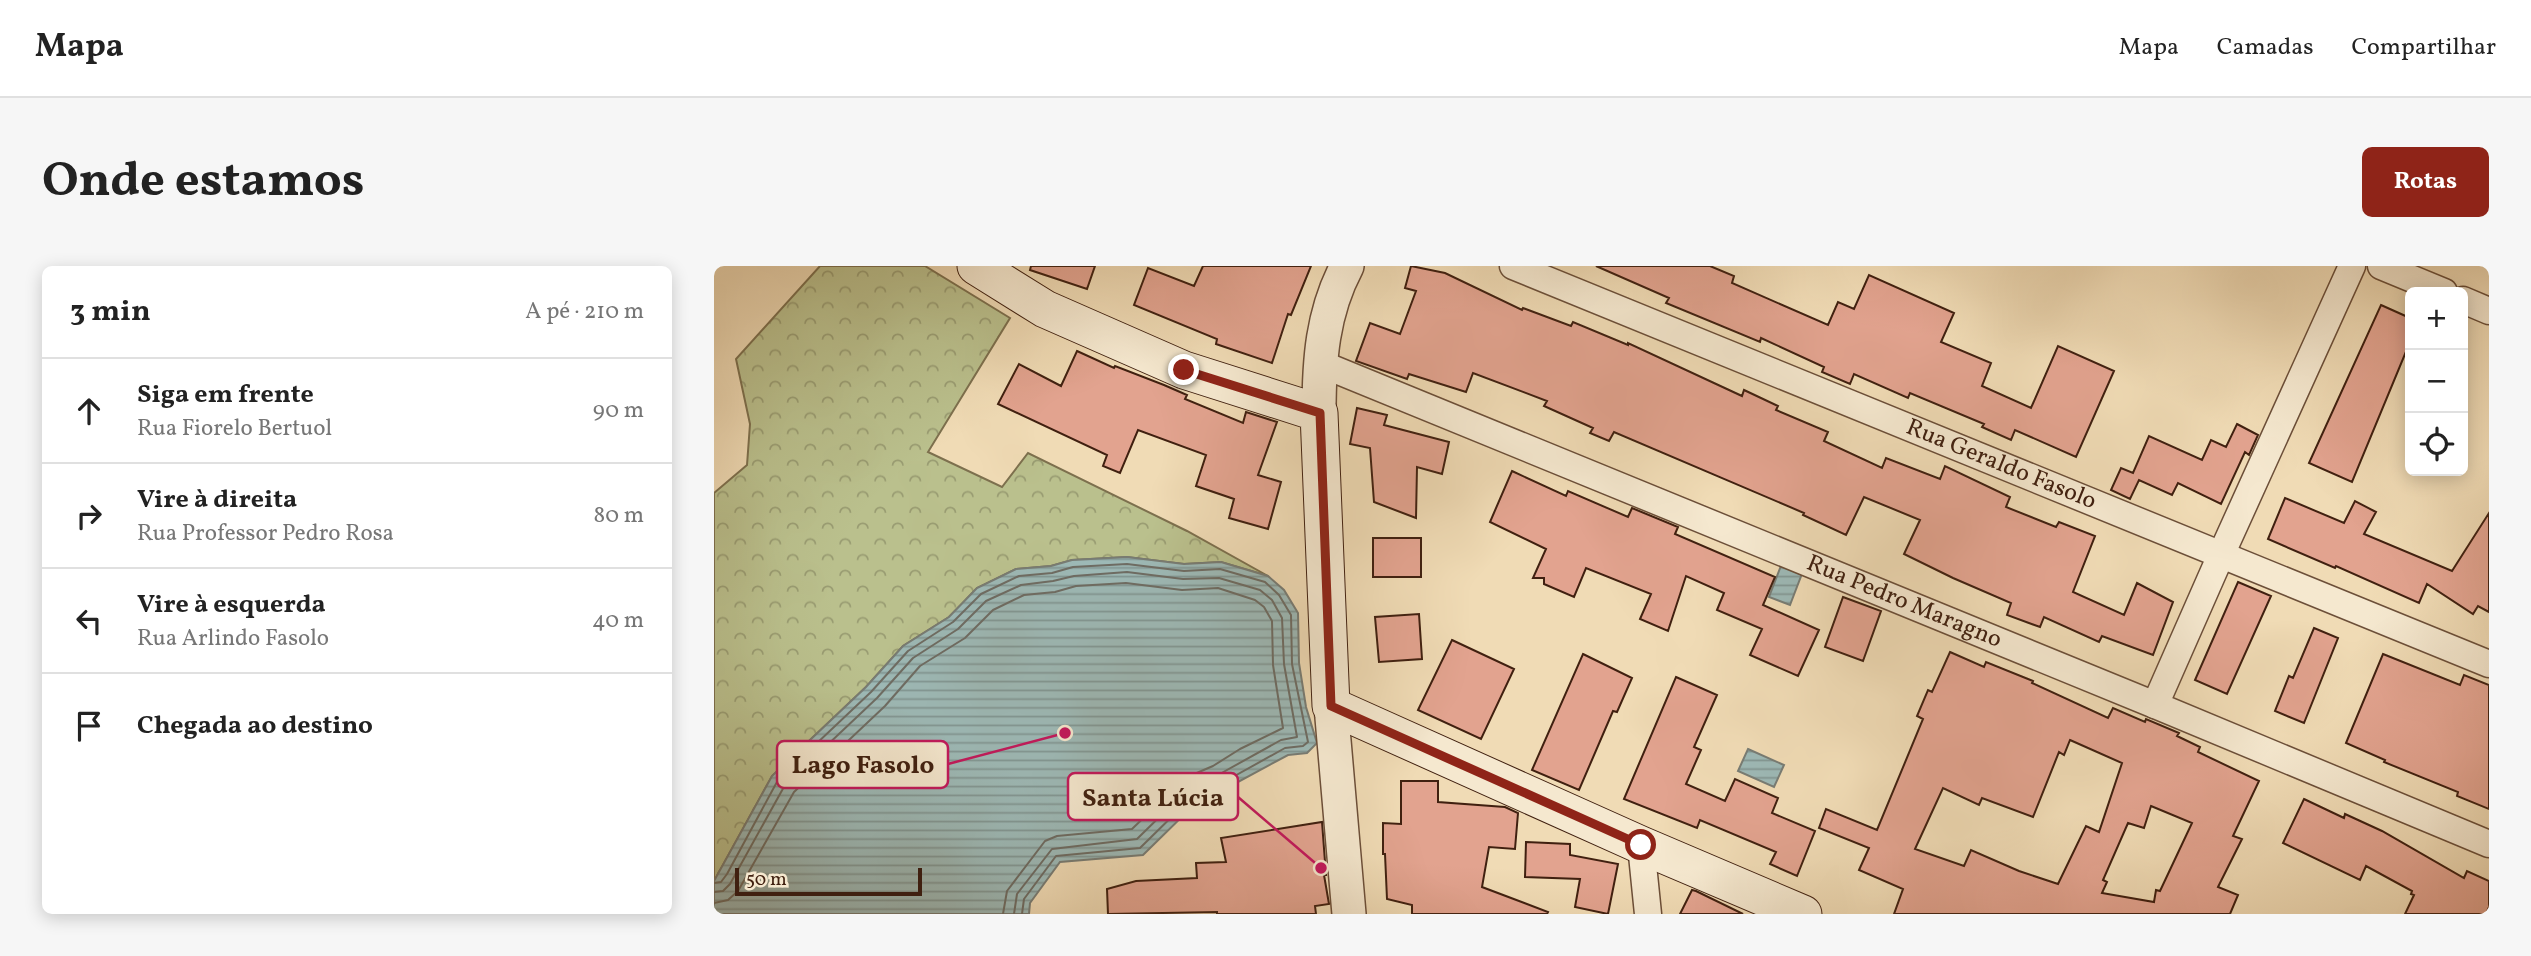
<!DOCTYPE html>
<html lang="pt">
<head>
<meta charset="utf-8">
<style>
	:root { --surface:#fff; --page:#f6f6f6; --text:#222; --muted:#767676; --line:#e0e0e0; --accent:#8f2418 }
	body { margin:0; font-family:Vollkorn,serif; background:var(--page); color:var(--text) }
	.controls { position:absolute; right:21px; top:21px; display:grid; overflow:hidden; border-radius:10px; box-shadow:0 4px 18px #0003 }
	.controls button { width:63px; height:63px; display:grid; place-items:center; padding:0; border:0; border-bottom:2px solid var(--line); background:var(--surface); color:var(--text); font:35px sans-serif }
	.scale { position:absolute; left:21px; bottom:18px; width:187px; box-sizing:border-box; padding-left:7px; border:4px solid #402010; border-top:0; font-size:19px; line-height:24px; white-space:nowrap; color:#402010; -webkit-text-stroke:5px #f5e8cf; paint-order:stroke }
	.stop { position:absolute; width:21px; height:21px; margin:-16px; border:5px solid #8f2418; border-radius:50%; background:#fff }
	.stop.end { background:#8f2418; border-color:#fff; box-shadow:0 2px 7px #0008 }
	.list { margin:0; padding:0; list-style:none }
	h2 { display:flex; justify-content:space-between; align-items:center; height:91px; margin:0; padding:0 28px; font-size:30px }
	h2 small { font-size:23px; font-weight:400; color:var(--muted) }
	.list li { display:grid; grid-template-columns:46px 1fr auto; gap:21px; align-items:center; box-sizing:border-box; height:105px; padding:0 28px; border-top:2px solid var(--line) }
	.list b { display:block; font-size:26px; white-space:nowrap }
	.list p { margin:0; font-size:23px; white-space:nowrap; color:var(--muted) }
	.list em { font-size:23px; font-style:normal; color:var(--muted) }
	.icon { flex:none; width:38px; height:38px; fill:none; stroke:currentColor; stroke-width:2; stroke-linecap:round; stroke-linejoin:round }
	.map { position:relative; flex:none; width:1775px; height:648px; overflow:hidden; border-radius:10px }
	header { display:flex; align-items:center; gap:42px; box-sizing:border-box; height:98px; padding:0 35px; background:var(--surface); border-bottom:2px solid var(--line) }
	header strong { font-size:33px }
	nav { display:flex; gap:38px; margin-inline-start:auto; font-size:24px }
	.intro { display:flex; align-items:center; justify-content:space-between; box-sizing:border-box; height:168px; padding:0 42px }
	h1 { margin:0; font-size:49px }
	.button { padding:18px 32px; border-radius:10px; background:var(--accent); color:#fff; font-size:24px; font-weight:700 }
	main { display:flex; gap:42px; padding:0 42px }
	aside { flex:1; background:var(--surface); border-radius:10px; box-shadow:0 4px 18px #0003 }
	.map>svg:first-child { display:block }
	.forest { fill:url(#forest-crowns); stroke:#7d704e; stroke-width:2 }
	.water { fill:url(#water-rules); stroke:#787c74; stroke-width:2 }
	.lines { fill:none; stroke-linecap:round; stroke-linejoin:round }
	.shore { stroke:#6e6c63; stroke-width:2 }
	.building { fill:#e2a38f; stroke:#402010; stroke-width:2; fill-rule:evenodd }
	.minor-casing { stroke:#6c4f39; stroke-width:29 }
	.tertiary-casing { stroke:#6c4f39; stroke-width:36 }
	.secondary-casing { stroke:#402010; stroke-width:39 }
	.minor { stroke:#f5e8cf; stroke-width:26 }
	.tertiary { stroke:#f5e8cf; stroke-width:33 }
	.secondary { stroke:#f5e8cf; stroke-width:37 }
	.route { stroke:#8f2418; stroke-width:9 }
	.labels { text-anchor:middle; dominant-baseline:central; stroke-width:6; stroke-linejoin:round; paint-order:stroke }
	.street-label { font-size:24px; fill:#402010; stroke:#f5e8cf }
	.leader { fill:none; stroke:#c2185b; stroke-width:2.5 }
	.callout-dot { fill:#c2185b; stroke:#f5e8cf; stroke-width:2.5 }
	.callout { fill:#f5e8cf; stroke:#c2185b; stroke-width:2.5 }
	.callout-label { font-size:26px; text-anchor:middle; font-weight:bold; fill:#402010 }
</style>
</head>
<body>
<header>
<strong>Mapa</strong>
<nav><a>Mapa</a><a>Camadas</a><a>Compartilhar</a></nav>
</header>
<div class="intro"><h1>Onde estamos</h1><a class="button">Rotas</a></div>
<main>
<aside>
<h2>3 min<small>A pé · 210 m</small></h2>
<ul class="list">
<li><svg class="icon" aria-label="ahead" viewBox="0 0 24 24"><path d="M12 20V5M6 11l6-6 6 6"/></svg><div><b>Siga em frente</b><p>Rua Fiorelo Bertuol</p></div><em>90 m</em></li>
<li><svg class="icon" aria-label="right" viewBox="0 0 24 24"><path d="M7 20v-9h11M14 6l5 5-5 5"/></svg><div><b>Vire à direita</b><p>Rua Professor Pedro Rosa</p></div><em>80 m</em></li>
<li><svg class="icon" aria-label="left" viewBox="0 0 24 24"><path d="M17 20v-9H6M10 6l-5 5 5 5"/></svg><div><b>Vire à esquerda</b><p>Rua Arlindo Fasolo</p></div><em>40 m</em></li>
<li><svg class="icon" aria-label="arrive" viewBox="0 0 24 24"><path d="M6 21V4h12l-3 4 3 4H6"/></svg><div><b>Chegada ao destino</b></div></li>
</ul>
</aside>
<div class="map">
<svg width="1775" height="648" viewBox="0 0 1775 648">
	<defs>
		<pattern id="forest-crowns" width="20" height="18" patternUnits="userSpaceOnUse" patternTransform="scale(1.75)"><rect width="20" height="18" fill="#bac08d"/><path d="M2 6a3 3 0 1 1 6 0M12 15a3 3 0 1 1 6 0" fill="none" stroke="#999c72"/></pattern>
		<pattern id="water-rules" width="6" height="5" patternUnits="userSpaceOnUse" patternTransform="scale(1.75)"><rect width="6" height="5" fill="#9db9b6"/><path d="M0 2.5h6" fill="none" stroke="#819693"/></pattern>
	</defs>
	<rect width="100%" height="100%" fill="#f0dbb5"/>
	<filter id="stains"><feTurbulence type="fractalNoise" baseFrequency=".00286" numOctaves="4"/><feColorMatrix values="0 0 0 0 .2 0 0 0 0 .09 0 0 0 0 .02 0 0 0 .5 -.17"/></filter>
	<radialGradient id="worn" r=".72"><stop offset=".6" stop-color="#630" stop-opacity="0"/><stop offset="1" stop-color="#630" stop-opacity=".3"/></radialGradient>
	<path class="forest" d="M106,0H211L296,52L214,186L288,221L314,187L473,265L554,310L507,296L470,298L413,291L358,294L337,300L302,303L263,322L235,351L189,380L152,421L58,510L0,615V227L33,199L36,158L22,93Z"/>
	<path class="water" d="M413,291L470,298L507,296L554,310L570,324L584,347L585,397L592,441L603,477L593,487L574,489L511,523L485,534L429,589L346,596L316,637L315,648H0V615L58,510L152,421L189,380L235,351L263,322L302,303L337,300L358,294Z
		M1068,297L1089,305L1076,339L1055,331Z
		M1034,483L1070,499L1060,521L1024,505Z"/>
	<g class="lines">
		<path class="shore" d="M0,617L7,616L13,608L64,514L157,426L194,385L239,356L267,328L305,310L338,307L359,301L413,298L470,305L506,303L551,316L565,329L577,349L578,398L594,476L589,480L571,482L508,517L481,528L426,582L342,590L310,633L308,648
			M0,626L9,625L16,618L71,519L163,432L199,392L244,363L272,335L307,319L339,315L360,310L413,306L469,313L505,312L546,324L558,334L568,352L570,398L583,471L567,474L504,509L476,521L423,573L338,583L303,628L300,648
			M0,637L14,634L24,625L80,526L171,440L206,400L251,372L279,344L310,329L341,326L362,320L412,317L468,324L504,322L541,334L550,341L558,355L559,399L569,462L526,483L499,500L471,512L418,563L343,570L331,575L293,625L289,648"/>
	</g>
	<path class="building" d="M317,0H381L373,23L316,4Z
		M489,0H597L577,49L574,48L558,97L502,78L503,73L420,39L434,2L480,20Z
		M697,0L731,7L808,44L809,42L857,60L859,56L914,79V77L1028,130L1030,124L1064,140L1062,144L1114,166L1110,175L1168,202L1172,192L1226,213L1231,200L1296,231L1292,241L1342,261L1345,256L1381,270L1359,326L1410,349L1423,317L1459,336L1439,389L1388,370L1385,376L1330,351L1326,361L1293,349L1297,337L1239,312L1190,288L1206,254L1150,231L1132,269L1089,249L1090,247L900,166L895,175L876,167L879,162L830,140L833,135L759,107L752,126L695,108L693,113L642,95L656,57L686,68L702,25L691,22Z
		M882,0H996L1020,10L1018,17L1114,59L1124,36L1140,43L1155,9L1240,47L1227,76L1277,97L1268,120L1317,142L1344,80L1400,105L1362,191L1301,164L1297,174L1268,161L1270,158L1196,127L1194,132L1140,108L1136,118L1108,106L1110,101L1047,72L1046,76L952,37L955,32Z
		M1667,39L1696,52V76L1638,216L1595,197Z
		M363,85L400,102L401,100L450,119L473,129L471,133L529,157L532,146L563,156L544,209L567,216L554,263L515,252L520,233L482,220L492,189L424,164L406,207L389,200L393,189L284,138L305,98L347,120Z
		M643,142L673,149L670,159L735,176L728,208L703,201L702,252L660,236L656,182L636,178Z
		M1523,158L1544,169L1535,189L1531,186L1507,238L1464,217L1458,229L1425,214L1416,233L1397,224L1407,202L1419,207L1435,170L1488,194L1497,174L1512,181Z
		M798,205L852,230L854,225L914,251L918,242L964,261L961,268L1061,311L1049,339L1105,364L1084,410L1036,389L1048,363L1003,344L1010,327L972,310L954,365L926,353L937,328L872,302L860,331L830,318V312H819L832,283L776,256Z
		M1571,232L1630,257L1641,235L1662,246L1650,268L1738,305L1775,247V346L1764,340L1759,348L1713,318L1705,337L1622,300L1621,302L1554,273Z
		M659,272H707V311H659Z
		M1524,316L1557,330L1513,428L1481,414Z
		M1129,331L1167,345L1149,395L1111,381Z
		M705,348L708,393L665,396L661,351Z
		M1600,362L1624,372L1590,457L1561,445L1575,410L1579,412Z
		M738,374L800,403L767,473L704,444Z
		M1236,386L1270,401L1272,396L1319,415L1318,417L1394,452L1399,442L1431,456L1432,453L1465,467L1463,470L1486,481L1484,486L1545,515L1519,570L1528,573L1504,621L1524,629L1516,648H1180L1189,623L1145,604L1155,582L1105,562L1112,543L1163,564L1209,453L1203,450L1214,424L1218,426ZM1356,474L1408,497L1385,566L1372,560L1344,618L1305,605L1257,584L1250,600L1201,583L1229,522L1265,539L1268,532L1319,551L1345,486L1350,489ZM1437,540L1478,557L1446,625L1442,624L1440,636L1388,627L1393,616L1389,614L1414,557L1430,562Z
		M869,388L918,412L903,446L899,445L865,524L818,504Z
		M1669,388L1746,419L1750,409L1775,419V543L1743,530L1744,526L1670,496L1671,494L1632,477Z
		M962,411L1003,429L980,481L987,484L972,518L1011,535L1021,513L1064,532L1058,547L1101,565L1083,610L1056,598L1062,586L986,554L983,562L910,533Z
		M687,515H724V536L791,541L804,547L801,583L775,581L768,621L834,646L833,648H698V639L673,633L671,588H669V557L687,558Z
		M1590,533L1630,552L1631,548L1668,565L1750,612L1753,605L1775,615V641L1772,648H1691L1700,629L1697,628L1698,625L1652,600L1646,614L1569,577Z
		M608,556L612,609H610L615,638L601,640L602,648H503V646L394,648L393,623L422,615L483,612L482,597L512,596L507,572Z
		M812,576L856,578V589L904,598L894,648L861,641L866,613L811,611Z
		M978,624L982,625L1029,648H966Z"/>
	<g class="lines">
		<defs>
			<g id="minor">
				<path id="s1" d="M799,0L1775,398"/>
				<path d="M1667,0L1730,26"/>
				<path d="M1749,34L1775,45"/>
				<path id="s2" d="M605,97L1441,439L1775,578"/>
				<path d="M1441,439L1507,289L1638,0"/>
				<path d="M927,579L934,648"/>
			</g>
			<path id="tertiary" d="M605,147C605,95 608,47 633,0
				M617,440L635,648"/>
			<path id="secondary" d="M262,0L331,43L470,104L605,147L617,440L927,579L1089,648"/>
		</defs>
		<use href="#minor" class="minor-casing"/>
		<use href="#tertiary" class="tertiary-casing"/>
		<use href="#secondary" class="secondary-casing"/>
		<use href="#minor" class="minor"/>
		<use href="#tertiary" class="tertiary"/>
		<use href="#secondary" class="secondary"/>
	</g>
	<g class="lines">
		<path class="route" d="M470,104L606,147L617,440L927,579"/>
	</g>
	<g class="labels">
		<g class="street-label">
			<text stroke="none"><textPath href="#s1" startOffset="527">Rua Geraldo Fasolo</textPath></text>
			<text stroke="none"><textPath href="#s2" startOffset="632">Rua Pedro Maragno</textPath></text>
		</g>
	</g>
	<path class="leader" d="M351 467L234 498M607 602L524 531"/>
	<g class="callout-dot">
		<circle cx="351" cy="467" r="7"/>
		<circle cx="607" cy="602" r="7"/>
	</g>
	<g class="callout">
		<rect x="63" y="475" width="171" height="47" rx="7"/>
		<rect x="354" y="507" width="170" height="47" rx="7"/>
	</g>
	<g class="callout-label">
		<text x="149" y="507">Lago Fasolo</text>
		<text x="439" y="540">Santa Lúcia</text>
	</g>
	<rect width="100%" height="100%" filter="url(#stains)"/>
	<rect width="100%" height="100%" fill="url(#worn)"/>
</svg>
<div class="controls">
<button>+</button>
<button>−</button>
<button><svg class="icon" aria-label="locate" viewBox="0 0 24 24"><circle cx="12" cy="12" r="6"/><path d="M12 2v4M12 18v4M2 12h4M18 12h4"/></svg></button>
</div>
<div class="scale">50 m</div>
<div class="stop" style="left:927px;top:579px"></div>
<div class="stop end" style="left:470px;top:104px"></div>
</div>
</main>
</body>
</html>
